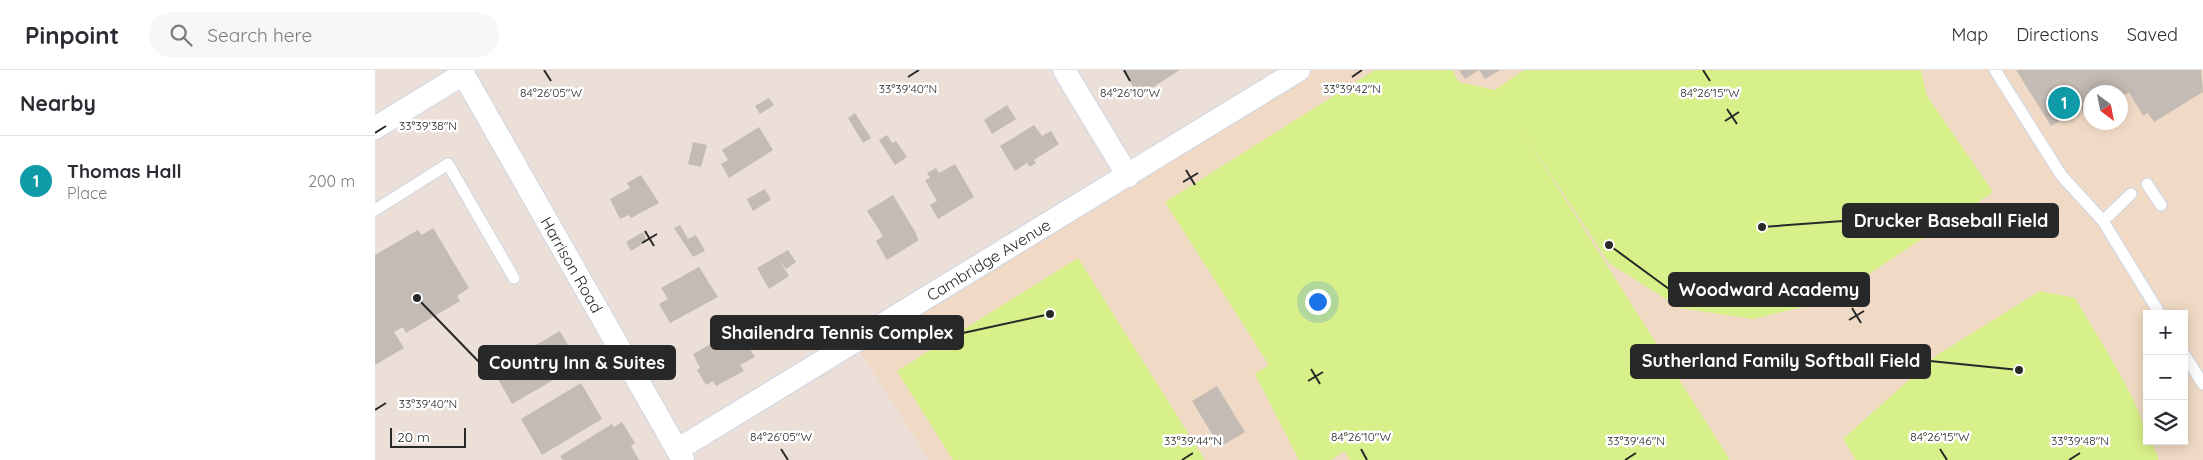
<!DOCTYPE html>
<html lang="en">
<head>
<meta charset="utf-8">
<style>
	:root { --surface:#fff; --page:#f7f7f7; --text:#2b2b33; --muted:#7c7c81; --line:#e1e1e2; --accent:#0f766e }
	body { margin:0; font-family:Quicksand,sans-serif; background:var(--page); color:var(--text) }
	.controls { position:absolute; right:15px; bottom:15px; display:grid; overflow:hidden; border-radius:0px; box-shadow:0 2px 12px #0003 }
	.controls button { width:45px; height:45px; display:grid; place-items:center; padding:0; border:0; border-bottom:1px solid var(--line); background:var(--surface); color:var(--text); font:25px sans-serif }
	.compass { position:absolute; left:1708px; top:15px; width:45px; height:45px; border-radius:50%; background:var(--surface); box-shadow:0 2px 12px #0003; rotate:148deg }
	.scale { position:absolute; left:15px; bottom:12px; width:76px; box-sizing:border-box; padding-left:5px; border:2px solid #282828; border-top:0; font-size:14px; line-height:18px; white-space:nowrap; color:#282828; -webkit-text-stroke:4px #fff; paint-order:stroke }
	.you { position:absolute; left:942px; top:231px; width:18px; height:18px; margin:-12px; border:4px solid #fff; border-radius:50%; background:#1a73e8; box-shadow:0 0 0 8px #1a73e833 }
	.badge { display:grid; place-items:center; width:32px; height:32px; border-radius:50%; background:var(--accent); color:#fff; font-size:16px; font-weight:700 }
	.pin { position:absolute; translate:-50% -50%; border:2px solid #fff; box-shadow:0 1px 5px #0006 }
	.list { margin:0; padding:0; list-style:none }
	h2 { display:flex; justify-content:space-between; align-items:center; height:65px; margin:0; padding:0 20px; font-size:21px }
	h2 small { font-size:16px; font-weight:400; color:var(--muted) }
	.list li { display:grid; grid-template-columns:32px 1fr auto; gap:15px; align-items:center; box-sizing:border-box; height:90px; padding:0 20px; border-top:1px solid var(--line) }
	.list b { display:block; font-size:19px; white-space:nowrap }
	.list p { margin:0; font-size:16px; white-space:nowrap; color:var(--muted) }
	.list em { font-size:16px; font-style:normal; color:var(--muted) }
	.icon { flex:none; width:28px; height:28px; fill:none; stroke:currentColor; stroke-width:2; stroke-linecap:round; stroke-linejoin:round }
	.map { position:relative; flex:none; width:1828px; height:390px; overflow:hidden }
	header { display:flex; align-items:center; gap:30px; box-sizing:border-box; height:70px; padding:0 25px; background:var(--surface); border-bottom:1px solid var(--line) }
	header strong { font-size:24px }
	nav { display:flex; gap:28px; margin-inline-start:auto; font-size:18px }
	.search { width:350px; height:45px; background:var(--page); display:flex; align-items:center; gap:12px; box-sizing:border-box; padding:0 18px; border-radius:28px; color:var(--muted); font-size:19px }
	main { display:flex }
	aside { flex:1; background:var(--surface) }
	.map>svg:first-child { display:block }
	.education { fill:#f0dac5; fill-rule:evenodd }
	.pitch { fill:#d8f089 }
	.building { fill:#c3bbb4 }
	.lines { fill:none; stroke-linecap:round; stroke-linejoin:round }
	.lane-casing { stroke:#cdd5e3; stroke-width:13 }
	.street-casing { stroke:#cdd5e3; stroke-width:24 }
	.lane { stroke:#fff; stroke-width:11 }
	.street { stroke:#fff; stroke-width:22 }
	.ticks { fill:none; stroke:#282828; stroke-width:2 }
	.labels { text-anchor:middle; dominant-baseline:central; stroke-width:5; stroke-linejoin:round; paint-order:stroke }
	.street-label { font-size:16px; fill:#282828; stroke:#fff }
	.ticks-label { font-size:12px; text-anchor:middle; fill:#282828; stroke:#fff; stroke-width:5; stroke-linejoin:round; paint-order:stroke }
	.leader { fill:none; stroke:#282828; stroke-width:2 }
	.callout-dot { fill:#282828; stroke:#fff; stroke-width:2 }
	.callout { fill:#282828; stroke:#282828; stroke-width:2 }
	.callout-label { font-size:18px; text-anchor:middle; font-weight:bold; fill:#fff }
</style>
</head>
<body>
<header>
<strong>Pinpoint</strong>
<div class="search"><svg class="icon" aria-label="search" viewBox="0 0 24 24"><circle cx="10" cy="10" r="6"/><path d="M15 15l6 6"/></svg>Search here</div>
<nav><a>Map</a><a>Directions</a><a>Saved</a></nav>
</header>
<main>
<aside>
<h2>Nearby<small></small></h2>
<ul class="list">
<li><span class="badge" style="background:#0f9aa8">1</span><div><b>Thomas Hall</b><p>Place</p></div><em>200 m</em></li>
</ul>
</aside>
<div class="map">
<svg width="1828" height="390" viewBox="0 0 1828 390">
	<rect width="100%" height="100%" fill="#ecdfd8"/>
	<path class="education" d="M924,0H1828V390H554L480,273ZM1716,22H1746V52H1716ZM1772,244H1809V371H1772Z"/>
	<path class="pitch" d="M1000,0H1077L1084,12L1120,20L1149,0H1546L1552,26L1618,122L1453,231L1378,249L1305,238L1234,193L1147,61L1355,390H975L969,381L956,390H924L880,304L894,295L790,132Z
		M703,188L830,390H578L522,301Z
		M1665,221L1700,228C1717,258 1772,341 1772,371H1776L1784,390H1481L1468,369L1562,285Z"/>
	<path class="building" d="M750,0H805L764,26L748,1Z
		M1084,0H1125L1110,9L1104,0L1090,9Z
		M1641,0H1826L1828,22L1779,52L1773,43L1768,46L1754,22L1746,27V22H1716V45L1712,47L1706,38L1676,56Z
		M394,28L399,35L385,44L380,36Z
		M632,35L641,49L617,64L609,50Z
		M480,43L496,68L488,73L473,48Z
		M659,55L667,66L676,61L684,74L659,90L661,93L655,97L652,93L640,101L625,76Z
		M384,57L398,80L354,108L346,94L353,90L347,80Z
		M512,65L517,73L521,71L532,87L520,95L504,70Z
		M318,72L332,75L326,97L313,94Z
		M580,94L599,127L563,149L555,135L562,131L550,110L555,108L552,103L561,98L564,103Z
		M266,105L284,133L256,148L254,145L245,149L235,129L255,118L252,113Z
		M390,119L396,130L378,141L372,129Z
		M518,125L542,165H541L544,170L512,190L501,171L508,166L492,141Z
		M305,155L313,169L321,165L330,181L318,187L299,158Z
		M58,158L94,218L82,226L85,231L31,263L28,257L19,262L29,278L0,295V185L43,160L47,165Z
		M268,162L272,171L256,181L251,172Z
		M413,180L421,192L411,199L403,189L414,206L394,219L382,198Z
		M324,197L343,227L295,253L284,234L293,229L286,218Z
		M363,259L380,287L365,295L369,301L341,316L338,311L331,315L322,300L325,298L318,284Z
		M185,261L204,295L137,334L118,300Z
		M206,313L227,349L167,385L146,349Z
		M842,316L870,362L845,377L817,331Z
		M247,352L260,373L256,376L264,390H188L185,386L237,354L239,357Z"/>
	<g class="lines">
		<defs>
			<path id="lane" d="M1620,0L1686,105L1728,151L1785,244
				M1772,114L1786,135
				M0,140L73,94L139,208
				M1728,151L1756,124
				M1809,284L1828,314"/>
			<g id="street">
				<path id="s1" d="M86,0L308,390"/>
				<path d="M689,0L753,106"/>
				<path d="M0,58L88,4"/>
				<path id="s2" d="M302,380L924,0"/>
			</g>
		</defs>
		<use href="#lane" class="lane-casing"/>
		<use href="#street" class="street-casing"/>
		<use href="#lane" class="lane"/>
		<use href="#street" class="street"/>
	</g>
	<path class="ticks" d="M169,0L176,11M749,0L755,11M1328,0L1335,11M533,7L544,0M977,7L987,0M1352,39L1362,54M1350,51L1364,42M0,63L11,56M811,100L820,115M808,112L823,103M270,161L279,176M267,173L282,164M1477,238L1486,253M1474,250L1489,241M936,299L945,314M933,311L948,302M0,340L11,333M406,379L413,390M986,379L992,390M1565,379L1572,390M807,390L818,383M1250,390L1261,383M1694,390L1705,383"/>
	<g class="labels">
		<g class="street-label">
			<text stroke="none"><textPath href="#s2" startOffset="365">Cambridge Avenue</textPath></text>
			<text stroke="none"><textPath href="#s1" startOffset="224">Harrison Road</textPath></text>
		</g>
	</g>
	<g class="ticks-label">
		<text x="977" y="23">33°39'42"N</text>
		<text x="533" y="23">33°39'40"N</text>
		<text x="176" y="27">84°26'05"W</text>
		<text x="755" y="27">84°26'10"W</text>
		<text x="1335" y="27">84°26'15"W</text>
		<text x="53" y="60">33°39'38"N</text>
		<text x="53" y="338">33°39'40"N</text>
		<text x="406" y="371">84°26'05"W</text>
		<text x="986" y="371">84°26'10"W</text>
		<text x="1565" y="371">84°26'15"W</text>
		<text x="818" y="375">33°39'44"N</text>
		<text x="1261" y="375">33°39'46"N</text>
		<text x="1705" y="375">33°39'48"N</text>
	</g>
	<path class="leader" d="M1387 157L1468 151M1234 175L1294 219M675 244L588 263M1644 300L1555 291M42 228L104 292"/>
	<g class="callout-dot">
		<circle cx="1387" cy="157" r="5"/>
		<circle cx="1234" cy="175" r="5"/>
		<circle cx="675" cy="244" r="5"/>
		<circle cx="1644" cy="300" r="5"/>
		<circle cx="42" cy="228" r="5"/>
	</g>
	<g class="callout">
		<rect x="1468" y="134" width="215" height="33" rx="5"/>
		<rect x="1294" y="203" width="200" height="33" rx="5"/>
		<rect x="336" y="246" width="252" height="33" rx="5"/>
		<rect x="1256" y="275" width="299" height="33" rx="5"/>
		<rect x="104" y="276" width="196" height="33" rx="5"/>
	</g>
	<g class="callout-label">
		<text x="1576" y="157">Drucker Baseball Field</text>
		<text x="1394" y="226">Woodward Academy</text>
		<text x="462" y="269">Shailendra Tennis Complex</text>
		<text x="1406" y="297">Sutherland Family Softball Field</text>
		<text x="202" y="299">Country Inn &amp; Suites</text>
	</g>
</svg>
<div class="controls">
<button>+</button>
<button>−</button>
<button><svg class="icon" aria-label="layers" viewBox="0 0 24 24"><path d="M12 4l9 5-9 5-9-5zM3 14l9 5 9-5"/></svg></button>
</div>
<svg class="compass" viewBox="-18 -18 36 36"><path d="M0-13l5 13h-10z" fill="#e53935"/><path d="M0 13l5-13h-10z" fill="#7c7c81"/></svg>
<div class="scale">20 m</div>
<div class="you"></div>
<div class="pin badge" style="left:1689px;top:33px;background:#0f9aa8">1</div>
</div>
</main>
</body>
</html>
